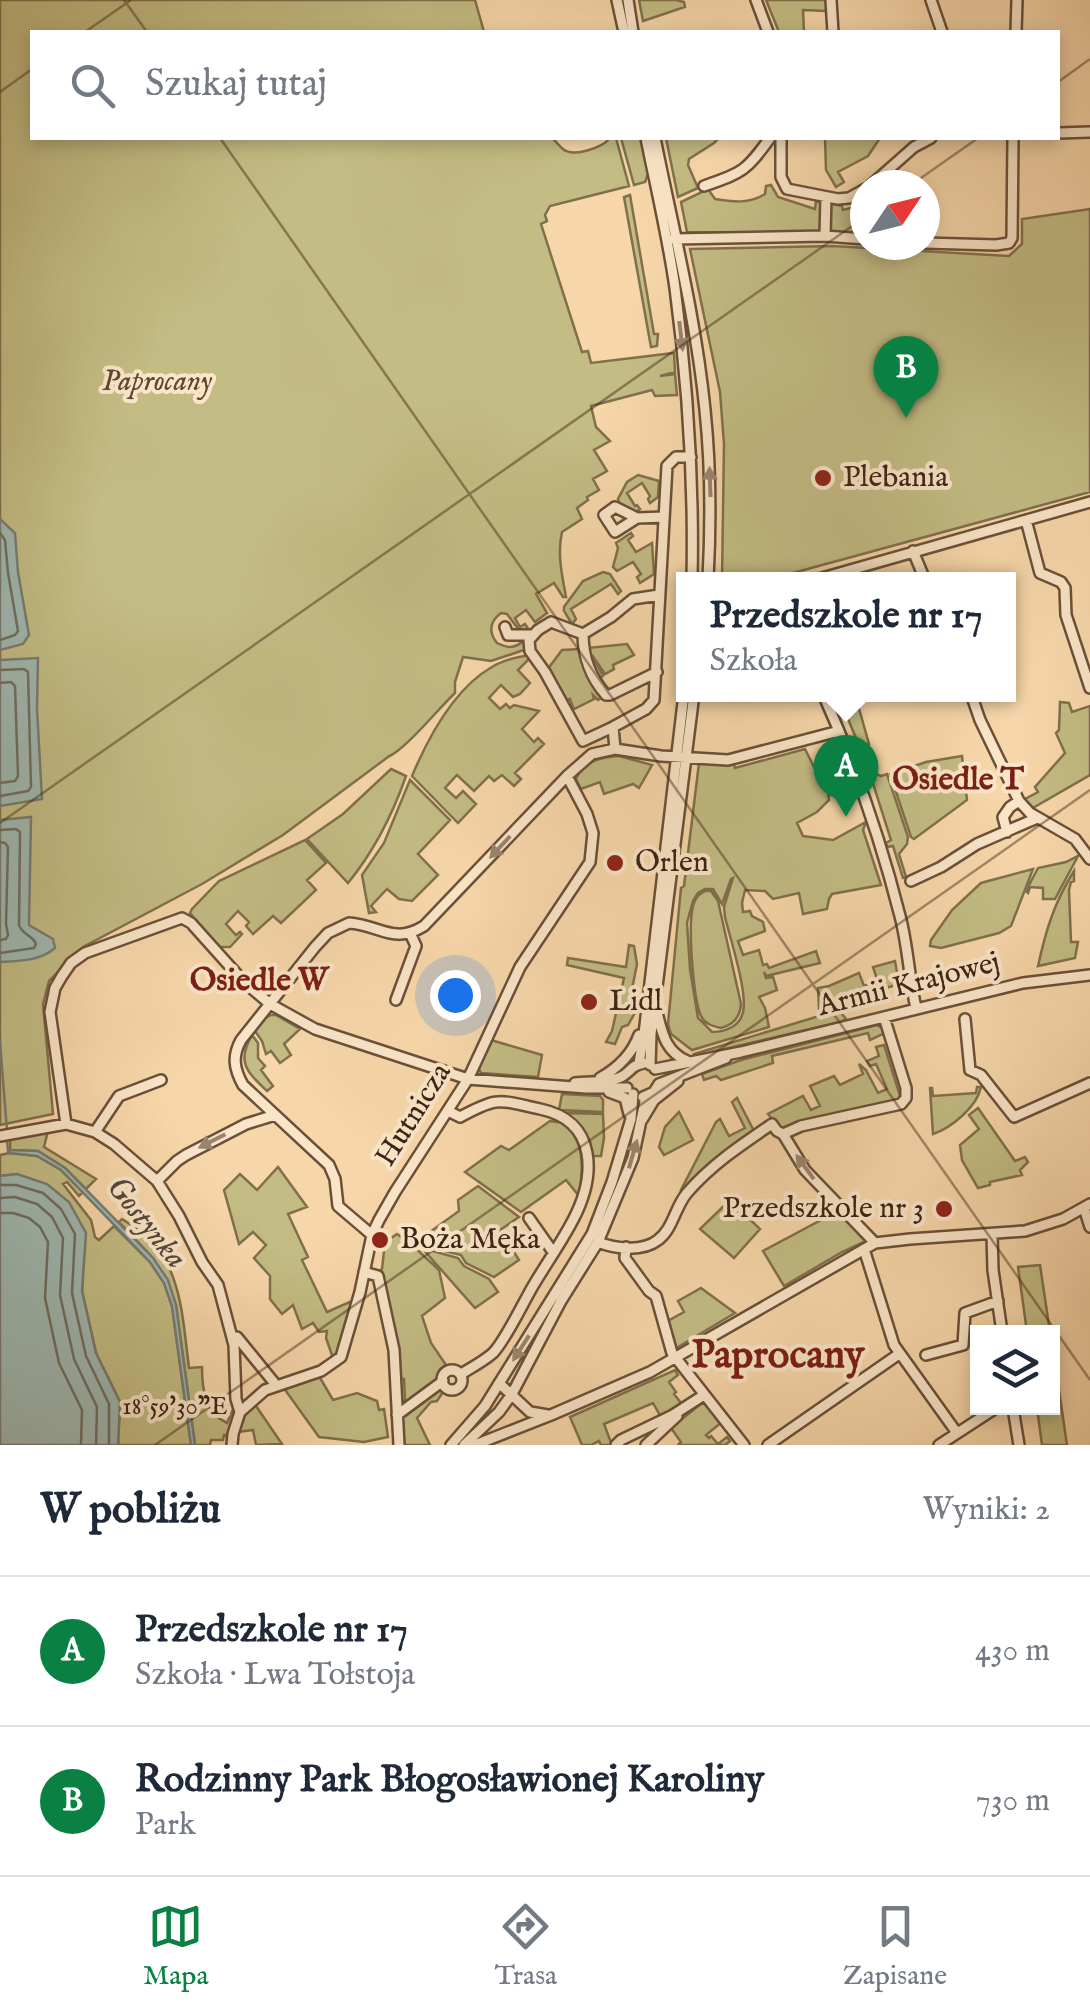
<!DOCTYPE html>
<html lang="pl">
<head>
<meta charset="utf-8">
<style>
	:root { --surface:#fff; --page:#f2f2f3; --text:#1f2937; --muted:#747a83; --line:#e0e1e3; --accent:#0b8043 }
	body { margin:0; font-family:"IM FELL English",serif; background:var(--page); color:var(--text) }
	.controls { position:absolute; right:30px; bottom:30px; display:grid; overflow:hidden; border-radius:0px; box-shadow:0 5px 15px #0003 }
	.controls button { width:90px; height:90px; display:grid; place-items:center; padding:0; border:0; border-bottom:2px solid var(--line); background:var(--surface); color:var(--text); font:50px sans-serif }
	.compass { position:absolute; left:850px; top:170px; width:90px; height:90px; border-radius:50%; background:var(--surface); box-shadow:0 5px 15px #0003; rotate:55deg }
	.you { position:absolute; left:455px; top:995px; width:35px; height:35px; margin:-25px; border:8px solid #fff; border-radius:50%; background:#1a73e8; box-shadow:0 0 0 15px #1a73e833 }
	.badge { display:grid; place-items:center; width:65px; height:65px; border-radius:50%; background:var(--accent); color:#fff; font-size:32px; font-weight:700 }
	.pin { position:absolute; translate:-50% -82px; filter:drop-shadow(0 2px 5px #0008) }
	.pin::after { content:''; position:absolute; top:52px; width:35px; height:30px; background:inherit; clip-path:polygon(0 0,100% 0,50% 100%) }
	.popup { position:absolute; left:676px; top:572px; width:340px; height:130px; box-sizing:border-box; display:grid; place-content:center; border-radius:0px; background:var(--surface); filter:drop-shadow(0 2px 8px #0005); font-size:32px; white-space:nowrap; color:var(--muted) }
	.popup b { font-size:38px; color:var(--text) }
	.popup::after { content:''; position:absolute; left:50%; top:100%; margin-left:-20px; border:20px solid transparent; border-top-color:var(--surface) }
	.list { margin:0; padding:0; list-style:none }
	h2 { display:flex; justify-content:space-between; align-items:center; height:130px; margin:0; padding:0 40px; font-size:42px }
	h2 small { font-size:32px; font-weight:400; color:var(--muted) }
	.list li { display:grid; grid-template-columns:65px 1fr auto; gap:30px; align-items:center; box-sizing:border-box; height:150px; padding:0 40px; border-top:2px solid var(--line) }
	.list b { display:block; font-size:38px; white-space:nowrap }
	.list p { margin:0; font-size:32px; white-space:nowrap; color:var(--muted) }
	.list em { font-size:32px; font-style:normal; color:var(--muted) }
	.icon { flex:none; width:55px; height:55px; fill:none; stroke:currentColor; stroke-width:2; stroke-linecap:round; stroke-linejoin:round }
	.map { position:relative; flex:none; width:1090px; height:1445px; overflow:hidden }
	.search { position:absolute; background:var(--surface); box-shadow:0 5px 15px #0003; left:30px; right:30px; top:30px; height:110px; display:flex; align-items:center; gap:25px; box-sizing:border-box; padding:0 35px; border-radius:0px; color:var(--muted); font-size:38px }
	.sheet { height:430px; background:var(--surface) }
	nav { display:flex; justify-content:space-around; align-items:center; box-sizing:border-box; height:140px; border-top:2px solid var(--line); background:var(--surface); font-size:28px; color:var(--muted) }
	nav a { display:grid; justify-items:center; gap:5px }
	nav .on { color:var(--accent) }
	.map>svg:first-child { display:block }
	.green { fill:#c3bc84; stroke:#80704c; stroke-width:2.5; fill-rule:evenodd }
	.water { fill:#9fb8b1; stroke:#777c72; stroke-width:2.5 }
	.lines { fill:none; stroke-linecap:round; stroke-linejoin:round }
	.shore { stroke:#6e6e62; stroke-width:2.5 }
	.stream { stroke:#777c72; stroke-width:2.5 }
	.minor-casing { stroke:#6b5039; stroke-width:14 }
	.minor { stroke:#fae5c8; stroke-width:9 }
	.oneway { fill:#9b846e }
	.ticks { fill:none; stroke:#3c2313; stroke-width:2.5; stroke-opacity:0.45 }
	.poi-dot { fill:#8f2418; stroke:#fae5c8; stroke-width:4 }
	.labels { text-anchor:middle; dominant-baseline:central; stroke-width:8; stroke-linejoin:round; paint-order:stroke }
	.park-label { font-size:30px; font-style:italic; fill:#5e492f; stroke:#fae5c8 }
	.poi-label { font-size:30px; fill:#3c2313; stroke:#fae5c8; text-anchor:start }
	.street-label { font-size:30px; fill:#3c2313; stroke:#fae5c8 }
	.neighbourhood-label { font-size:32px; font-weight:bold; fill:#7a1f14; stroke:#fae5c8 }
	.water-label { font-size:32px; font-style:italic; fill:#55483a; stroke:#fae5c8 }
	.district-label { font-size:40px; font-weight:bold; fill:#7a1f14; stroke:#fae5c8 }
	.ticks-label { font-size:25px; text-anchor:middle; fill:#3c2313; stroke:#fae5c8; stroke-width:8; stroke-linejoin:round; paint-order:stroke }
</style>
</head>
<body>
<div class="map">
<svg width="1090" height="1445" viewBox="0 0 1090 1445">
	<rect width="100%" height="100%" fill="#f7d7aa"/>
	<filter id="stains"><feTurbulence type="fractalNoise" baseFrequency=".002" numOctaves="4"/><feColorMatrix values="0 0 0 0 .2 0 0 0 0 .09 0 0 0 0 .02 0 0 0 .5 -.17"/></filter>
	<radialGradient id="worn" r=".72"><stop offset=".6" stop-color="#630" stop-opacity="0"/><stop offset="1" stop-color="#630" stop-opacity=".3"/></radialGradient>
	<path class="green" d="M0,0H475L484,32H32V138H552C556,141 559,146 563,149C574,158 603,147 610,138H616L629,186L550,206L545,215L547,221L541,224L582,352L588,351L591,363L674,353L675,372L660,376L675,374L677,395L655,396L652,390L591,406L596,427L610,441L594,450L607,471L593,479L599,490L587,497L588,500L577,508L582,519L562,532C557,554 562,575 566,597H563L554,583L536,594L547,613L535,622L526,610L515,618L520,627L525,624L529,630L522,634L507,614L501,613C490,621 488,632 497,643C507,648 515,649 523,641L527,649L491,661L463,657L455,682V693C437,710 407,748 388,757L283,835L202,884L83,947L49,981L43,1004L53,1114L0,1125Z
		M639,0H676L684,2L685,7L643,21Z
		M766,0H827L826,11L803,10L804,32H779Z
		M621,138H642L649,171L645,182L634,185Z
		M666,138H719L714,143L689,159L688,165L698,188L678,197Z
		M825,138H880L868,156L838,172L844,182L836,187L826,170Z
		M771,185L778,197L815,209L816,201L842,206L843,210L865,204V235L833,233L687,232L681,202L708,189L715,199C733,202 749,204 765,194L766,186Z
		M630,195L654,334H658L657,346L651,347L624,197Z
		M1090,209V492L771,579H722L724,444L720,392L690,249L832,246L1009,256L1022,244V219Z
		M638,475L659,481L658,497L650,503L648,499L650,496L642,483L627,493L635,506L637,505L640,509L635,513L620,506L618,499L627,482Z
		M631,533L633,536L628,540L636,552L652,543L654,574L640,583L637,577L641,574L633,562L617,571L613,567L618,548L616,543Z
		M603,572L610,574L621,591L618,594L611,584L571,609L576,619L572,624L564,611V607L583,581Z
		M627,644L634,655L613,665L614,669L605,674L592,655L603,676L598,680L587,648Z
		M580,649L603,697L598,700L593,695L594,699L570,711L569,709L573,707L570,699L565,701L547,670L562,650Z
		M530,655L531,657L518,670L530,683L520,694L513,697L501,685L489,698L500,709L506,704L510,708L514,705L539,711L522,729L534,742L538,738L544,744L515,773L521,779L514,786L502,775L494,781L489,776L474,791L457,775L445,788L456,798L463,791L476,804L458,823L412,776C428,738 455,688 492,667C503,660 517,657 530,655Z
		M838,695H852L858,705L869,744L854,750L852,746L858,743Z
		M1060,702L1069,703L1072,712L1090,706V775L1031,809L1025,799L1038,792L1035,787L1065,753L1056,733L1059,730Z
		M805,749L817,773L827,784L829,800L817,812L797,823L803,836L833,840L866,822L863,830L881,885L832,894L829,899L827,909L803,914L799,893L773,899L765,891L745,890L742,903L743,912L750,911L752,916L763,922L765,931L738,941L743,955L759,950L763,965L767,964L769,968L816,951L820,963L766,976L764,972L766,978L773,977L777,990L759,997L765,1008L769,1027L692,1050L671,1034L668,1024L681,888L684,886L699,763L721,765L733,762L735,768ZM733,878L724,907L725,917C730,938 748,993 743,1012C740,1026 726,1032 712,1032L698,1018L690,969L687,923L693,901L698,893L705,889H713L722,904L731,879Z
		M619,756L652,765L639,788L633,784L604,794L600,782L581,789L576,779C583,761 601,757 619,756Z
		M962,756L967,800L914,839L911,837L890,774L926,762Z
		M391,769L406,776C392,816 375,850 348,883L307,839L343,814Z
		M876,774L881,776L887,774L908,837L907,844L899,854L906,877L903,878L893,846L887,847L886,843L891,840L871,777H864Z
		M410,780L450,820L418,854L438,875L412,901L399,899L387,889L371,906L376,912L369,913L362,875L384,843Z
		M305,840L326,863L307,880L316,890L281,923L273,916L253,934L246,926L249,922L238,911L226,924L236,935L240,932L242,934L230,947H219L190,913L192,909L219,881Z
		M1078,856L1055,899H1043V888L1030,887L1028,893L1026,891L1038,868L1066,862Z
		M1033,869L1011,926L999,933L941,948L930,946L931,940L952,910L981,883Z
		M1074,871V881L1071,882L1069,890L1071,942H1078L1075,958L1038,966C1046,930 1054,903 1074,871Z
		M705,891H711L718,901L741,1004C740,1017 733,1025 721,1028C712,1026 705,1024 701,1016C693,998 687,920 694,903C697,895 699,895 705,891Z
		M629,945L634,946L637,964L632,989L636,1011L628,1025L622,1027L615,1044L606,1042L612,1031L624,978L567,965L568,958L626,967Z
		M895,961L899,984L819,1008L818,988L829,986L859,973L864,986L878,982L873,967Z
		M839,1010L846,1019L840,1022L695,1056L694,1054Z
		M271,1015H276L300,1029L284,1044L291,1055L280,1063L271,1051L266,1054L262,1041L255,1031L265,1018Z
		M877,1025L883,1029V1034L870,1040L868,1033L772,1056L773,1063L721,1080L716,1076L704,1080L702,1074L741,1060Z
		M252,1035L258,1043V1058L265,1066L261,1070L273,1086L267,1091C247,1072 236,1062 252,1035Z
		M491,1040L542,1055L538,1077L481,1073L478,1067Z
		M884,1045L900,1096L899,1102L783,1132L768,1114L803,1096L811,1110L820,1106L810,1086L834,1076L840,1085L863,1074L859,1064L866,1070L878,1093L887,1089L876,1064L870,1066L867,1061L879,1056L876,1047Z
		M977,1087H981C977,1107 951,1128 933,1134L930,1088H932L933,1096L976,1093Z
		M562,1094L600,1096L603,1100V1112L559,1110Z
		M737,1098L755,1133C725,1151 707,1162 685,1192L681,1190L716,1122L720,1119L729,1136L745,1128L732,1102Z
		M978,1108L1015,1161L1025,1157L1028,1162L1020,1170L1022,1175L990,1182V1185L978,1188L962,1160L960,1145L979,1129L969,1115Z
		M679,1112L693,1140L664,1155L659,1147L665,1127Z
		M565,1113L603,1114L604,1138L601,1156H589L580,1129Z
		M558,1117C585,1137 584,1166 579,1196L566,1180L521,1212L465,1172L501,1146L509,1150L550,1121L557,1122Z
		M48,1131L44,1147L96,1179L86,1189L65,1168L38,1151L10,1150V1137Z
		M9,1153L37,1156L61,1170L83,1192L79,1196L67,1182L63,1184L91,1220L95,1237L99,1240L114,1226L150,1262L164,1283L172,1306L191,1445H118L120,1402L96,1353L82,1291L83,1279L17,1174L0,1176V1155Z
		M278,1167L307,1207L288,1214L308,1257L302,1260L327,1312L352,1301L339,1352L333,1358L326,1338L327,1331L319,1332L313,1323L302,1329L293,1305L282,1314L270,1299V1276L254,1258L266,1245L253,1232L239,1244L224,1190L240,1174L257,1190Z
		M478,1186L519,1217L500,1230L519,1260L494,1277L466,1263L461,1255L420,1245L432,1237L430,1232L459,1211L458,1200Z
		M730,1200L760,1229L734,1258L700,1229Z
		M838,1211L866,1241L842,1252L784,1286L763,1251Z
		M122,1219L139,1230L163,1260L165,1259C183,1293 184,1330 189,1368L202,1367C202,1389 205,1413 227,1423L232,1411L237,1414L229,1436L224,1435L223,1440H211L210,1445H195L176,1305L153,1258L119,1222Z
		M397,1234L410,1243L439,1270L445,1298L422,1316L431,1343L446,1365L440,1369L435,1384L402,1408L400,1402L405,1400L404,1379H399L378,1273L382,1269L385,1242Z
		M422,1248L458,1258L464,1266L489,1279L498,1292L475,1308Z
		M1040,1265L1050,1332H1027L1018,1267Z
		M701,1288L735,1313L673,1350L666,1322L684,1312L678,1301Z
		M1053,1349L1067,1445H1042L1037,1408H1052Z
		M675,1370L678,1375L669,1382L676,1392L674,1394L681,1403V1408L662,1419L653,1403L604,1424L612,1445H601L599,1441L591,1445H582L570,1417Z
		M319,1376L333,1400L357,1393L377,1401L379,1410L384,1409L388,1437L364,1442L319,1437L283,1387Z
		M439,1389L443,1392L437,1401L431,1402L417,1418L430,1445H402L400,1418Z
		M703,1402L722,1422L706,1435L709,1438L711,1436L718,1444L727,1437L730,1441L725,1445H678L681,1442L671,1428Z
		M254,1403L282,1444L256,1445L253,1430L238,1432L243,1418Z"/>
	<path class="water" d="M0,519L15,533L18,572L29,635L23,644L0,650Z
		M38,658L37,709L42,799L0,806V660Z
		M31,817L29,925L53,939L55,948C40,961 20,961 0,962V820Z
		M10,1150L38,1151L65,1168L153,1258L168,1280L176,1305L195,1445H191L172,1306L164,1283L150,1262L61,1170L37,1156L9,1153Z
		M17,1174L47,1184L69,1202L86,1233L82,1291L96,1353L120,1402L118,1445H0V1176Z"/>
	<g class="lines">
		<path class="shore" d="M0,533L5,540L8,573L18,631L15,635L0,640
			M0,670L24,669L28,672L31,787L28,791L0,796
			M0,683L11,682L15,686L18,776L15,781L0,783
			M0,830L16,829L20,832L19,925C22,935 33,935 36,944L34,948L0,953
			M0,842L5,843L8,847L6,924L8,935L6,939L0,940
			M0,1185H16L43,1193L61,1209L75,1234L72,1293L86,1356L109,1404V1445
			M0,1198L15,1197L37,1204L52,1217L63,1238L60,1295L74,1359L97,1407L96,1445
			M0,1213H13L29,1218L40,1227L48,1242L45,1298L59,1363L82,1410L81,1445"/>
		<path class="stream" d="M0,1042L7,1131
			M7,1140L8,1152"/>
		<defs>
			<path id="minor" d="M617,0L624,32
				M628,0L633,32
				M756,0L768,32
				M831,0L833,32
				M931,0L942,32
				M1016,32L1017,0
				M1058,133L1090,132
				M646,138C656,188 668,238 675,288C688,385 694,482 692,580
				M655,138C673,228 696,318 705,410C711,467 711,523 708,580
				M781,138V177L787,189L838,199L849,198L865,189
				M871,185L914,147L931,138
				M704,186C744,172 746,171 770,138
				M825,236L826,197
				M674,239L825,236L865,239
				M925,243L996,245L1009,243L1012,238L1013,138
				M637,518L615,532L604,515L615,507L637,518L664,517
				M1026,520L1040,573L1061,582L1065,588L1066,615L1090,688
				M913,551L925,580
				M815,580L1090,502
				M505,627L508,635H533
				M583,634C583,656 591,678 606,695H610L657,672
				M823,694C855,765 881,841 900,916C908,946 909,978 916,1008
				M971,694L980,720L1019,801L1030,813L1075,839L1090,859
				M613,727L583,741L545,672L530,651L529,640L538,630L551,622L583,634L611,617L633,599L659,595
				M615,749L613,727L646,709L654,700L667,466L676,457H691
				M1007,832L1003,817L1010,807L1019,801
				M911,881L941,867L977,844L1037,818
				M396,1000L416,946L410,933
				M656,1009C662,1031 664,1051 687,1061
				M965,1019L970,1070L981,1075L1014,1117L1090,1083
				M639,1063L644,1034L684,694
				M650,1065L651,1034L694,694
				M655,1069L741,1052L1023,983L1090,975
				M600,1078C618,1068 632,1054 639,1035
				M575,1083C589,1081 609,1083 621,1077C632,1071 630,1066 644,1063
				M609,1092L625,1098L629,1114
				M643,1097L654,1092L659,1084L726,1058
				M448,1111L460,1117C499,1096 498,1100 540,1109C598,1121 596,1176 573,1220C561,1243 546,1264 533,1286C523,1303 505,1341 493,1353C484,1361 471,1368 461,1374
				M642,1120L654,1100L678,1081
				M66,1124L50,1012L55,988L62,976L71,963L85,953L182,918L191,923L243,981L270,1004L315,1029L468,1079L586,1088H627
				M95,1132L119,1096L161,1080
				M783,1134L801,1126L901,1104L906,1098V1088L884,1017
				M0,1136L66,1124L95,1132L114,1144L157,1181L179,1216L202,1262L218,1285L234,1345L236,1399L240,1412L233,1434L232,1445
				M157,1181L177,1161L186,1155L246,1124L275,1115
				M1084,1208L1090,1227
				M529,1218L553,1252
				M372,1235L338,1206L335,1179L329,1165L243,1085C234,1069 232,1056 241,1040L315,947L328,933L349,923C380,925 393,945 424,926L567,776L592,754L615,749L661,756L728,760L839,731
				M992,1235L993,1270L1002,1332
				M598,1242C615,1249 643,1252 658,1240C673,1229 675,1207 687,1193C711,1165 741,1145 772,1124L777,1131L783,1134L805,1170L875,1243
				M626,1247L625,1258L649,1291L656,1296L672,1353L744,1445
				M864,1249L894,1345L957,1433
				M364,1272L378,1276L394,1350L399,1445
				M233,1337H237L276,1385
				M926,1355L963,1345L965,1313L998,1301
				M442 1380a10 10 0 1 1 20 0a10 10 0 1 1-20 0Z
				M499,1383L530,1412L548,1415
				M1013,1408L1019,1445
				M240,1412L265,1390L321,1371L341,1357L360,1292L372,1235L379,1220L395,1192L468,1079L520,967L590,862L593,833L587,814L567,776
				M397,1415L443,1381
				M451,1445L485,1406L592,1234L612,1182L631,1119L633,1094
				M464,1445L499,1412L512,1394L561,1301L598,1242L633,1158L646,1097
				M475,1445L551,1415L650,1372L875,1243L910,1239L1025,1231L1063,1219L1090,1204
				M616,1445L621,1440L673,1415L704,1395
				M646,1445L677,1416
				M768,1445L899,1354
				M939,1445L996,1408"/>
		</defs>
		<use href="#minor" class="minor-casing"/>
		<use href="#minor" class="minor"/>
	</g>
	<defs><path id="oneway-solid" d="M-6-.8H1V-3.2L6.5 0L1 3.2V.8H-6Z" transform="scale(2.5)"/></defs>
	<g class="oneway">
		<use href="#oneway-solid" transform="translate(681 336) rotate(83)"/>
		<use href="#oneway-solid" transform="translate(710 482) rotate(-92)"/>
		<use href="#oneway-solid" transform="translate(500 847) rotate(133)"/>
		<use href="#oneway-solid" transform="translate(212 1141) rotate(153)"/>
		<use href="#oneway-solid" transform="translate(633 1154) rotate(-74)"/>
		<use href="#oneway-solid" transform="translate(805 1167) rotate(-126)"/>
		<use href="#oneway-solid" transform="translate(521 1348) rotate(123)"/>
	</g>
	<path class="ticks" d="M124,0L147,32M85,32L131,0M1058,82L1090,59M0,92L32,69M220,138L1090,1380M911,185L978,138M0,823L865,217M155,1445L1090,790"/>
	<g class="poi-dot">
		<circle cx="823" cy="478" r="10"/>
		<circle cx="615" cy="863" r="10"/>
		<circle cx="589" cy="1002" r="10"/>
		<circle cx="944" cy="1209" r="10"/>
		<circle cx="380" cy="1240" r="10"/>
	</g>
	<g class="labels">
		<g class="park-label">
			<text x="157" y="382">Paprocany</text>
		</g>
		<g class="poi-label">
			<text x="843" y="478">Plebania</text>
			<text x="635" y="863">Orlen</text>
			<text x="609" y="1002">Lidl</text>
			<text x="924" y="1209" text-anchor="end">Przedszkole nr 3</text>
			<text x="400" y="1240">Boża Męka</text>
		</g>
		<g class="street-label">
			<text transform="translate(909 985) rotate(-14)">Armii Krajowej</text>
			<text transform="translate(414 1115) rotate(-58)">Hutnicza</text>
		</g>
		<g class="neighbourhood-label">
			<text x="958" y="780">Osiedle T</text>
			<text x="259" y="981">Osiedle W</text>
		</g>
		<g class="water-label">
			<text transform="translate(146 1223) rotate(51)">Gostynka</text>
		</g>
		<g class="district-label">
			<text x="778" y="1356">Paprocany</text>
		</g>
	</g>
	<g class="ticks-label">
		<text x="175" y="1414">18°59'30"E</text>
	</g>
	<rect width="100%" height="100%" filter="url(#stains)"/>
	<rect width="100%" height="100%" fill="url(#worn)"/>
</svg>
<div class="controls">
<button><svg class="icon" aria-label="layers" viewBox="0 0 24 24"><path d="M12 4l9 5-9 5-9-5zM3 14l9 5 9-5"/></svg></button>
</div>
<svg class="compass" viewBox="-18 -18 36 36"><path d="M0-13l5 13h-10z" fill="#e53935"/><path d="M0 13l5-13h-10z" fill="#747a83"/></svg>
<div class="you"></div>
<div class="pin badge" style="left:846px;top:817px">A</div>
<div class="popup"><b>Przedszkole nr 17</b>Szkoła</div>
<div class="pin badge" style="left:906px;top:418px">B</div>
<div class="search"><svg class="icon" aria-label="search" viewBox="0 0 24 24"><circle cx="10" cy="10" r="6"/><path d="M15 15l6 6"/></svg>Szukaj tutaj</div>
</div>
<section class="sheet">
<h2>W pobliżu<small>Wyniki: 2</small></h2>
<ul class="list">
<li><span class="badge">A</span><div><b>Przedszkole nr 17</b><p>Szkoła · Lwa Tołstoja</p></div><em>430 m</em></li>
<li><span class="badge">B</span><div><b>Rodzinny Park Błogosławionej Karoliny</b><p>Park</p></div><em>730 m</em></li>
</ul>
</section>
<nav>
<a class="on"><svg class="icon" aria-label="map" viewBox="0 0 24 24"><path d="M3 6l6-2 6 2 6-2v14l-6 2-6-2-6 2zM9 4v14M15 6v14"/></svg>Mapa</a>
<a><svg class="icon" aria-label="directions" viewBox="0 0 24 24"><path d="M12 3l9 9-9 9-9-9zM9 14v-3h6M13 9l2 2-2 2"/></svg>Trasa</a>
<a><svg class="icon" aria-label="saved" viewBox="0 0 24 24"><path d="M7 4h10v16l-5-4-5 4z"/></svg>Zapisane</a>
</nav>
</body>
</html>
